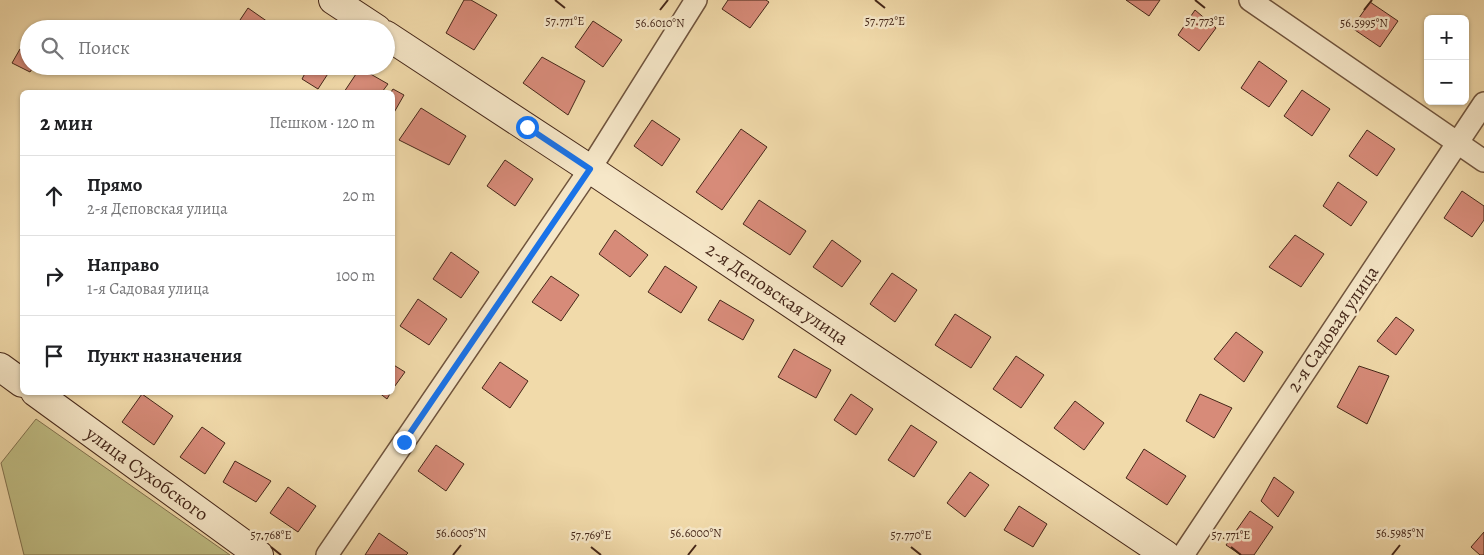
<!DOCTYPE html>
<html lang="ru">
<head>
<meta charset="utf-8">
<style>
	:root { --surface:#fff; --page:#f2f2f2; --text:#202124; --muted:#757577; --line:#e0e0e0 }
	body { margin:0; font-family:Alegreya,serif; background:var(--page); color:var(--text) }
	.controls { position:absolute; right:15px; top:15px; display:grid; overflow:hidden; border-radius:8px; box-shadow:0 1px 4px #0004 }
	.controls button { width:45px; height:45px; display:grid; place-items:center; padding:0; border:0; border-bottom:1px solid var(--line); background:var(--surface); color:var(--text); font:25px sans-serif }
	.stop { position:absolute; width:15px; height:15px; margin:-11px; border:4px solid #1a73e8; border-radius:50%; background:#fff }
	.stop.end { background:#1a73e8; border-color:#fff; box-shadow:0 1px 5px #0008 }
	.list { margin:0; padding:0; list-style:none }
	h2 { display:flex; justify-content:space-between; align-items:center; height:65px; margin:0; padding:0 20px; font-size:21px }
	h2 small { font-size:16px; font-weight:400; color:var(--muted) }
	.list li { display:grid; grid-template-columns:32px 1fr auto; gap:15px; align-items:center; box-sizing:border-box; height:80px; padding:0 20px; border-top:1px solid var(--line) }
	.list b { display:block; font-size:19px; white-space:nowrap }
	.list p { margin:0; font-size:16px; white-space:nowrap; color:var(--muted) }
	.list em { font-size:16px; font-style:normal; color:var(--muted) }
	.icon { flex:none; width:28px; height:28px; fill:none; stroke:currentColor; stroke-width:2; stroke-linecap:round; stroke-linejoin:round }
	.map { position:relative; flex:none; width:1484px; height:555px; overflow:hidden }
	.search { position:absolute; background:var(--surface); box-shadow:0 1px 4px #0004; left:20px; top:20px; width:375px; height:55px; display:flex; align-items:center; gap:12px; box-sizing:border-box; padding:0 18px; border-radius:28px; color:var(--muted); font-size:19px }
	.panel { position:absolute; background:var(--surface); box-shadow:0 1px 4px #0004; left:20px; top:90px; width:375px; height:305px; border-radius:8px }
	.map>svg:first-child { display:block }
	.green { fill:#c0be85; stroke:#82724f }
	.building { fill:#d78b79; stroke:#452719 }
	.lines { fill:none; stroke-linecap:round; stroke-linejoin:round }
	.street-casing { stroke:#70543d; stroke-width:24 }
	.secondary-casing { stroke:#452719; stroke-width:30 }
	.street { stroke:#f6e7c8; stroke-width:21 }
	.secondary { stroke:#f6e7c8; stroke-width:28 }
	.route { stroke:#1a73e8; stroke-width:6 }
	.ticks { fill:none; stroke:#452719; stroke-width:2 }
	.labels { text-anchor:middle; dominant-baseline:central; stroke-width:5; stroke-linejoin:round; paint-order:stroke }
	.street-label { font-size:19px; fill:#452719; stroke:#f6e7c8 }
	.ticks-label { font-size:12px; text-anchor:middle; fill:#452719; stroke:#f6e7c8; stroke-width:5; stroke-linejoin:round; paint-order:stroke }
</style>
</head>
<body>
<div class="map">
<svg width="1484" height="555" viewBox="0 0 1484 555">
	<rect width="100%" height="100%" fill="#f1daaa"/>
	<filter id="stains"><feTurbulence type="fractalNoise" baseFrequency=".004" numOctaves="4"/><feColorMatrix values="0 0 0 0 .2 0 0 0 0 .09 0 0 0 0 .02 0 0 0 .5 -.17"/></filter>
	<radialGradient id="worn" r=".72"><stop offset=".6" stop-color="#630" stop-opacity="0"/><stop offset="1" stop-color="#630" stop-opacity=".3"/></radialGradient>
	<path class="green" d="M36,419L230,555H24L1,463Z"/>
	<path class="building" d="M464,0H471L497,15L474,50L446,33Z
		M728,0H766L769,2L750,28L722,9Z
		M1126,0H1160L1149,16Z
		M1370,2L1398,21L1380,47L1352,28Z
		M248,8L278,29H234Z
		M1195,10L1216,28L1199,51L1178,35Z
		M593,21L622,40L603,67L575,47Z
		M20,49L29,54V66H34L30,72L12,63Z
		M542,57L585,81L568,115L523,83Z
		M1259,61L1287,81L1269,107L1241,88Z
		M309,66H333L318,89L302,79Z
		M360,68L388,84L382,92H344Z
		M393,89L404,95L392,116V92H391Z
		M1302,90L1330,109L1312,136L1284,116Z
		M421,108L466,136L449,165L399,140Z
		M652,120L680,139L662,166L634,146Z
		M741,129L767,147L722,210L696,192Z
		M1367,130L1395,149L1377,176L1349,156Z
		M505,160L533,179L515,206L487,186Z
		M1338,182L1367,202L1351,226L1323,206Z
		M1462,191L1484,206V220L1472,237L1444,218Z
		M759,200L806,231L790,255L743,224Z
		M615,230L648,255L630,277L599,254Z
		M1295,235L1324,254L1301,287L1269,267Z
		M832,240L861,261L842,287L813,267Z
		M451,252L479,272L461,298L433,279Z
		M665,266L697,287L681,313L648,292Z
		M892,273L917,290L895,322L870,304Z
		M551,276L579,295L561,321L532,302Z
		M418,299L447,319L429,345L400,326Z
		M720,300L754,320L743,340L708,320Z
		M955,314L991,337L971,368L935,345Z
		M1396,317L1414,330L1396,355L1377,341Z
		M1236,332L1263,352L1244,382L1214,359Z
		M794,349L831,370L816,398L778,377Z
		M1016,356L1044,375L1021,408L993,389Z
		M500,362L528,381L510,408L482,388Z
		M392,364L405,372L392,390Z
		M1359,366L1389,376L1367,424L1337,407Z
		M378,392H391L387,399Z
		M142,394L173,416L154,445L122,422Z
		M851,394L873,409L856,435L834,420Z
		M1200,394L1232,408L1214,438L1186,421Z
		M1075,401L1104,423L1084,450L1054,428Z
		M911,425L937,442L914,477L888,460Z
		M202,427L225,443L205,474L180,457Z
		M436,445L464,464L446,491L418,471Z
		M1144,449L1186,476L1167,505L1126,478Z
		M235,461L271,481L256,502L223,482Z
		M970,472L989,485L965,517L947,503Z
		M1274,477L1294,492L1278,517L1261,501Z
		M288,487L316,506L298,532L270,513Z
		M1019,506L1047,524L1033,547L1004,530Z
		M1250,511L1273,527L1254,555H1241L1226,545Z
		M1484,532V555H1480L1471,547Z
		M379,533L408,553L406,555H365Z"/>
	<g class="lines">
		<defs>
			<path id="street" d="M1250,0L1484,161
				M327,555L590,169L696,0
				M1183,555L1484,103"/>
			<path id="secondary" d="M333,0L377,29
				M386,35L590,169L1166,555
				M0,367L22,383
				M35,392L259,555"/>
		</defs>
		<use href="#street" class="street-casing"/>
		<use href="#secondary" class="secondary-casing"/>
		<use href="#street" class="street"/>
		<use href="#secondary" class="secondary"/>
	</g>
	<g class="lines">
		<path class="route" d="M404,442L590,169L527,127"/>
	</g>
	<path class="ticks" d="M555,0L565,8M875,0L885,8M1195,0L1205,8M660,10L668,0M1364,10L1372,0M271,547L281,555M591,547L601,555M911,547L921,555M1231,547L1241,555M453,555L461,545M688,555L696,545M1392,555L1400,545"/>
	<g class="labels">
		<g class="street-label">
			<text transform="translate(777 294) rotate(34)">2-я Деповская улица</text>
			<text transform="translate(1333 329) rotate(-56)">2-я Садовая улица</text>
			<text transform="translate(147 474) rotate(36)">улица Сухобского</text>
		</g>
	</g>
	<g class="ticks-label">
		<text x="565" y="25">57.771°E</text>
		<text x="885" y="25">57.772°E</text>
		<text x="1205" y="25">57.773°E</text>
		<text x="660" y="27">56.6010°N</text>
		<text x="1364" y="27">56.5995°N</text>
		<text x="461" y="537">56.6005°N</text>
		<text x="696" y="537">56.6000°N</text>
		<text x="1400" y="537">56.5985°N</text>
		<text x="271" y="539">57.768°E</text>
		<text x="591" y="539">57.769°E</text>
		<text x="911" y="539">57.770°E</text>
		<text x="1231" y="539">57.771°E</text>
	</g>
	<rect width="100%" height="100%" filter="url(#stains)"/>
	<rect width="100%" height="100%" fill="url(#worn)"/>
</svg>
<div class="controls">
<button>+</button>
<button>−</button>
</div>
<div class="stop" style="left:527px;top:127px"></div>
<div class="stop end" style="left:404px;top:442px"></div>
<div class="search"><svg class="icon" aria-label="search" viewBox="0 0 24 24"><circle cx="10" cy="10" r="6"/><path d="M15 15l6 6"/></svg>Поиск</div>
<section class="panel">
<h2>2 мин<small>Пешком · 120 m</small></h2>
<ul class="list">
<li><svg class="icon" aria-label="ahead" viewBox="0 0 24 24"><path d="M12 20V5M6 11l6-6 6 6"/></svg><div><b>Прямо</b><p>2-я Деповская улица</p></div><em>20 m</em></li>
<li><svg class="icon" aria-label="right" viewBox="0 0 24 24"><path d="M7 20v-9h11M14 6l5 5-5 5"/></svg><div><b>Направо</b><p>1-я Садовая улица</p></div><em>100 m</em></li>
<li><svg class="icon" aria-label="arrive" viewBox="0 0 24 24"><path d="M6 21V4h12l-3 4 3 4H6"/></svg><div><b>Пункт назначения</b></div></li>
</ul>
</section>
</div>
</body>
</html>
